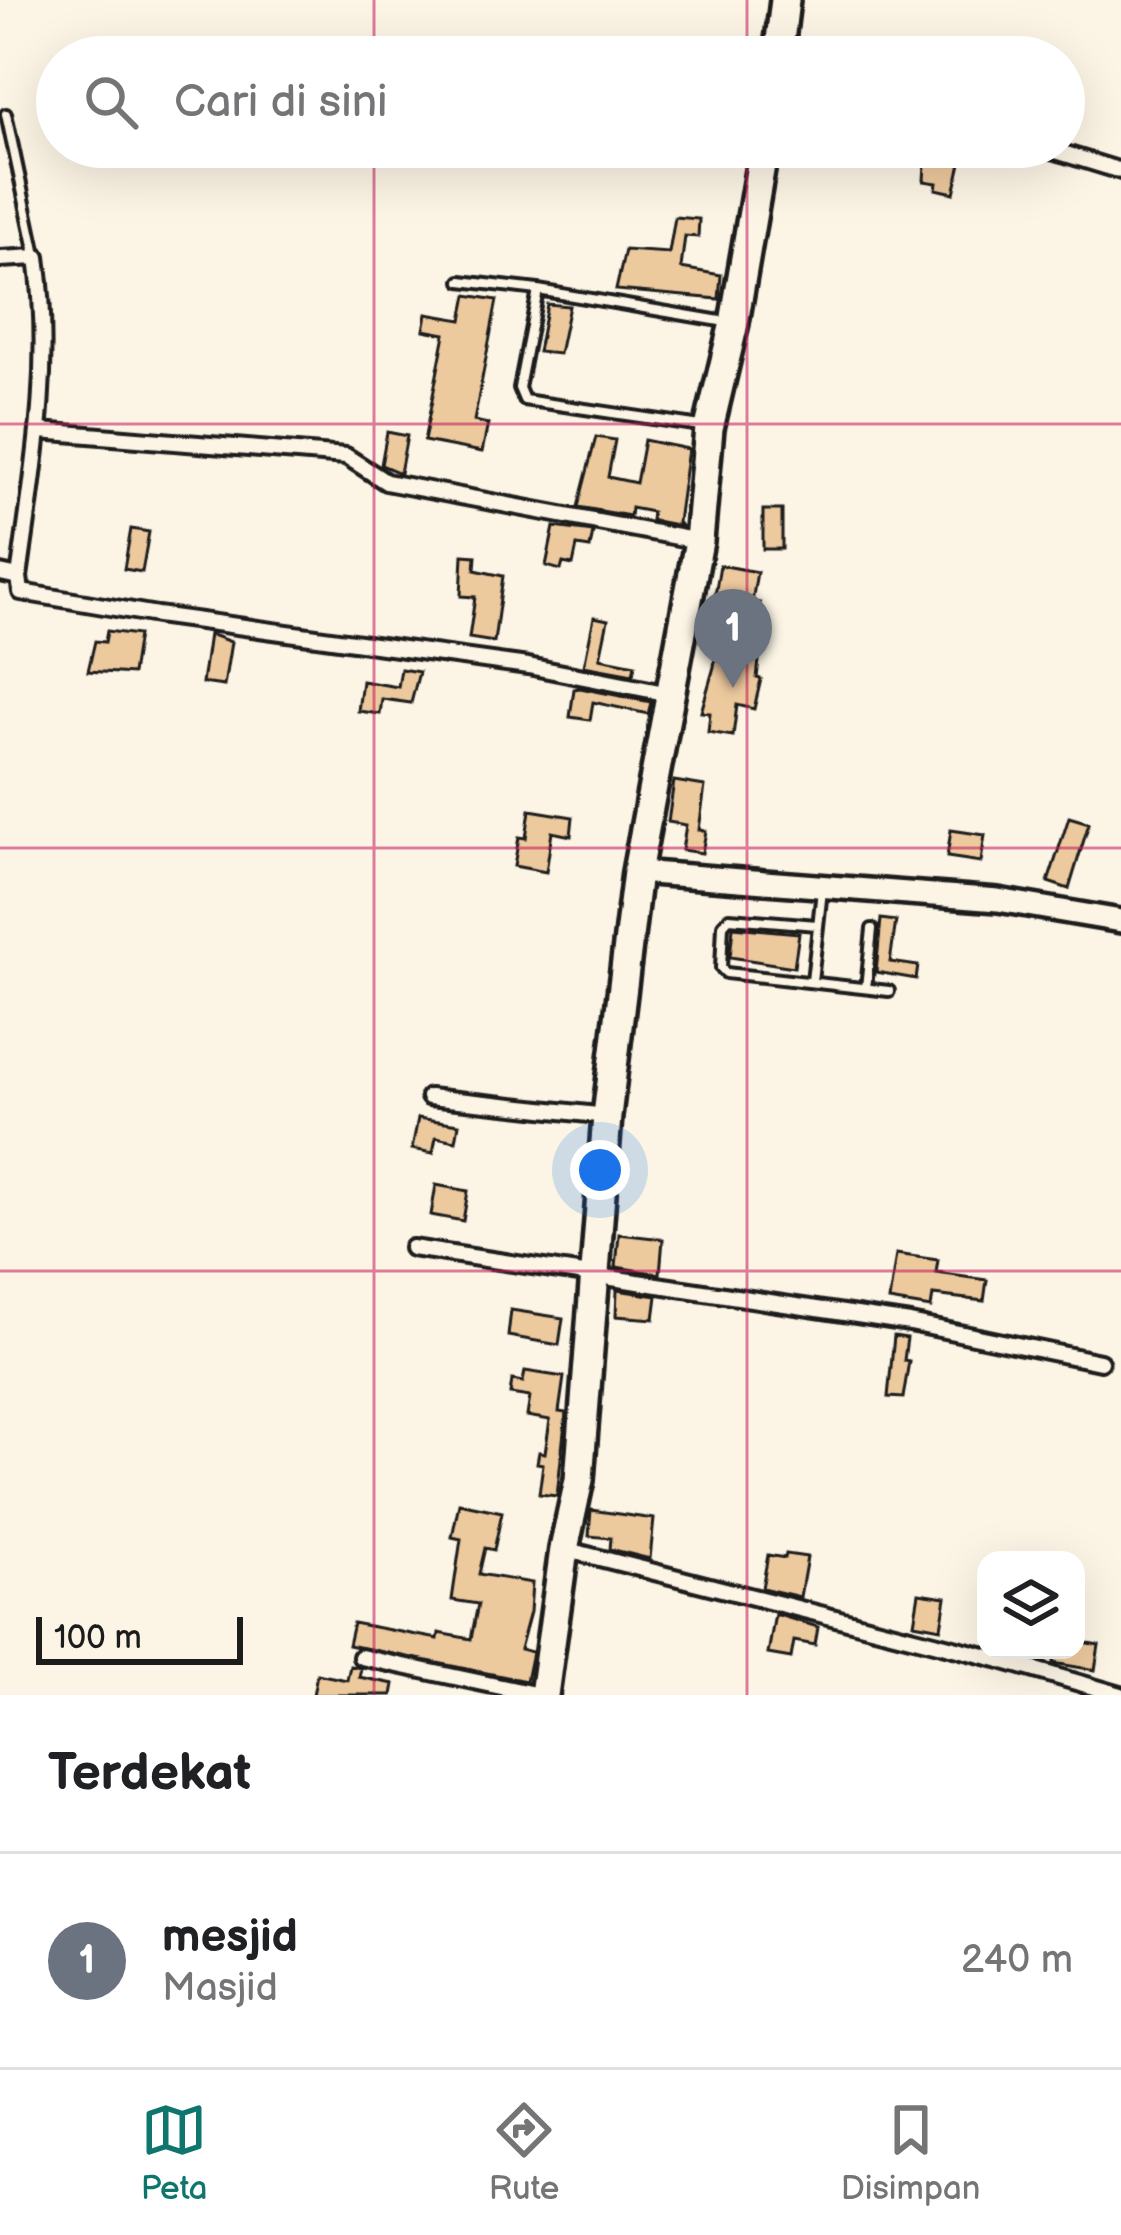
<!DOCTYPE html>
<html lang="id">
<head>
<meta charset="utf-8">
<style>
	:root { --surface:#fff; --page:#f2f2f2; --text:#202124; --muted:#757577; --line:#e0e0e0; --accent:#0f766e }
	body { margin:0; font-family:"Balsamiq Sans",sans-serif; background:var(--page); color:var(--text) }
	.controls { position:absolute; right:36px; bottom:36px; display:grid; overflow:hidden; border-radius:24px; box-shadow:0 12px 48px #0002 }
	.controls button { width:108px; height:108px; display:grid; place-items:center; padding:0; border:0; border-bottom:3px solid var(--line); background:var(--surface); color:var(--text); font:60px sans-serif }
	.scale { position:absolute; left:36px; bottom:30px; width:207px; box-sizing:border-box; padding-left:12px; border:6px solid #1c1c1c; border-top:0; font-size:33px; line-height:42px; white-space:nowrap; color:#1c1c1c; -webkit-text-stroke:9px #fcf5e5; paint-order:stroke }
	.you { position:absolute; left:600px; top:1170px; width:42px; height:42px; margin:-30px; border:9px solid #fff; border-radius:50%; background:#1a73e8; box-shadow:0 0 0 18px #1a73e833 }
	.badge { display:grid; place-items:center; width:78px; height:78px; border-radius:50%; background:var(--accent); color:#fff; font-size:39px; font-weight:700 }
	.pin { position:absolute; translate:-50% -99px; filter:drop-shadow(0 3px 6px #0008) }
	.pin::after { content:''; position:absolute; top:63px; width:42px; height:36px; background:inherit; clip-path:polygon(0 0,100% 0,50% 100%) }
	.list { margin:0; padding:0; list-style:none }
	h2 { display:flex; justify-content:space-between; align-items:center; height:156px; margin:0; padding:0 48px; font-size:51px }
	h2 small { font-size:39px; font-weight:400; color:var(--muted) }
	.list li { display:grid; grid-template-columns:78px 1fr auto; gap:36px; align-items:center; box-sizing:border-box; height:216px; padding:0 48px; border-top:3px solid var(--line) }
	.list b { display:block; font-size:45px; white-space:nowrap }
	.list p { margin:0; font-size:39px; white-space:nowrap; color:var(--muted) }
	.list em { font-size:39px; font-style:normal; color:var(--muted) }
	.icon { flex:none; width:66px; height:66px; fill:none; stroke:currentColor; stroke-width:2; stroke-linecap:round; stroke-linejoin:round }
	.map { position:relative; flex:none; width:1121px; height:1695px; overflow:hidden }
	.search { position:absolute; background:var(--surface); box-shadow:0 12px 48px #0002; left:36px; right:36px; top:36px; height:132px; display:flex; align-items:center; gap:30px; box-sizing:border-box; padding:0 42px; border-radius:66px; color:var(--muted); font-size:45px }
	.sheet { height:372px; background:var(--surface) }
	nav { display:flex; justify-content:space-around; align-items:center; box-sizing:border-box; height:168px; border-top:3px solid var(--line); background:var(--surface); font-size:33px; color:var(--muted) }
	nav a { display:grid; justify-items:center; gap:6px }
	nav .on { color:var(--accent) }
	.map>svg:first-child { display:block }
	.building { fill:#edc99e; stroke:#1c1c1c; stroke-width:3 }
	.lines { fill:none; stroke-linecap:round; stroke-linejoin:round }
	.lane-casing { stroke:#1c1c1c; stroke-width:16 }
	.street-casing { stroke:#1c1c1c; stroke-width:22 }
	.secondary-casing { stroke:#1c1c1c; stroke-width:30 }
	.highway-casing { stroke:#1c1c1c; stroke-width:36 }
	.lane { stroke:#fcf5e5; stroke-width:8 }
	.street { stroke:#fcf5e5; stroke-width:14 }
	.secondary { stroke:#fcf5e5; stroke-width:21 }
	.highway { stroke:#fcf5e5; stroke-width:27 }
	.grid { fill:none; stroke:#c2185b; stroke-width:3; stroke-opacity:0.55 }
</style>
</head>
<body>
<div class="map">
<svg width="1121" height="1695" viewBox="0 0 1121 1695">
	<rect width="100%" height="100%" fill="#fcf5e5"/>
	<filter id="ink" filterUnits="userSpaceOnUse"><feTurbulence type="fractalNoise" baseFrequency=".00833" numOctaves="2"/><feDisplacementMap in="SourceGraphic" scale="24" xChannelSelector="R" yChannelSelector="G"/><feConvolveMatrix kernelMatrix="1 2 1 2 8 2 1 2 1" color-interpolation-filters="sRGB"/></filter>
	<g filter="url(#ink)">
		<path class="building" d="M923,147L959,153L958,160L962,159L954,193L936,189L937,183L924,181L925,163L919,161Z
			M675,217L699,219L698,237L685,236L681,268L721,275L719,299L616,290L625,250L669,253Z
			M467,295L497,300L474,421L488,424L482,452L424,441L445,334L424,330L427,314L462,320Z
			M547,304L569,306L559,354L538,352Z
			M387,432L407,436L400,473L381,465Z
			M596,437L615,440L608,477L636,483L644,440L688,449L678,522L681,526L651,520L652,512L631,508L630,516L578,507Z
			M763,510H782V549H763Z
			M554,527L593,532L590,548L577,546L573,565L563,563L561,570L546,566Z
			M131,529L149,532L142,572L124,569Z
			M463,555L476,556L475,570L503,576L494,642L469,638L475,597L461,596Z
			M720,565L757,572L752,602L760,603L757,624H763L757,678L761,679L754,709L737,705L733,736L708,732L710,713L701,712L714,667L718,632H709Z
			M594,617L608,620L600,658L635,665L633,675L584,666Z
			M107,631L138,635L132,674L88,671L95,641L105,642Z
			M209,634L231,642L224,686L202,683Z
			M401,669L419,672L411,703L382,699L380,714L358,711L362,681L398,687Z
			M580,688L651,702L648,714L593,702L590,720L570,717L574,689Z
			M674,781L705,786L699,830L706,831L702,853L682,850L686,825L668,822Z
			M530,810L573,817L571,836L552,832L546,872L514,866L519,837L526,838Z
			M1069,817L1089,823L1069,889L1048,882Z
			M951,830L985,835L981,862L947,857Z
			M881,919L896,921L890,962L918,966L916,979L876,972Z
			M733,927L799,933L794,967L730,957Z
			M418,1118L459,1124L456,1141L436,1137L433,1153L412,1149Z
			M436,1185L468,1191L463,1221L431,1215Z
			M619,1234L663,1239L660,1274L616,1267Z
			M896,1254L938,1260L936,1273L987,1280L984,1301L933,1295L931,1308L889,1301Z
			M617,1290L657,1296L654,1319L616,1316Z
			M511,1310L563,1318L559,1345L508,1336Z
			M894,1336L907,1338L904,1360L909,1361L903,1398L888,1397Z
			M525,1371L564,1377L559,1412L566,1413L557,1496L539,1494L543,1464L537,1463L539,1452L545,1453L550,1420L527,1416L530,1397L510,1394L512,1380L523,1382Z
			M459,1503L502,1512L494,1550L485,1548L479,1574L532,1583L530,1612L520,1649L532,1652L526,1681L348,1645L353,1623L438,1639L439,1633L471,1639L478,1604L452,1600L461,1539L452,1537Z
			M591,1510L654,1519L650,1559L610,1549L611,1538L589,1536Z
			M786,1554L807,1557L800,1597L762,1588L768,1555L785,1558Z
			M919,1593L946,1597L941,1628L914,1623Z
			M775,1614L818,1627L815,1645L794,1641L791,1658L768,1654Z
			M1076,1641L1099,1645L1095,1670L1053,1663L1055,1650H1076Z
			M350,1666L361,1668L359,1677L394,1684L392,1695H313L317,1674L347,1680Z"/>
		<g class="lines">
			<defs>
				<path id="lane" d="M6,114L36,255
					M461,281L538,290L519,388L524,400L701,426
					M538,290L726,322
					M817,925L729,918L723,925L721,968L726,973L889,991
					M812,981L822,890
					M866,988L872,929"/>
				<path id="street" d="M1043,147L1121,171
					M0,259L37,257C52,365 34,470 19,577L21,592L157,615L528,666L670,694
					M40,431L346,456L386,482L699,541
					M0,573L19,577
					M429,1097L607,1116
					M412,1248L910,1323L1100,1362
					M564,1549L997,1659L1121,1695
					M361,1657L539,1695"/>
				<path id="secondary" d="M637,872L998,900L1121,921"/>
				<path id="highway" d="M778,57L785,0
					M544,1695L564,1549L579,1480L607,1116L637,872L699,541L709,428L734,323L764,147"/>
			</defs>
			<use href="#lane" class="lane-casing"/>
			<use href="#street" class="street-casing"/>
			<use href="#secondary" class="secondary-casing"/>
			<use href="#highway" class="highway-casing"/>
			<use href="#lane" class="lane"/>
			<use href="#street" class="street"/>
			<use href="#secondary" class="secondary"/>
			<use href="#highway" class="highway"/>
		</g>
	</g>
	<path class="grid" d="M374,0V57M747,0V57M374,147V1695M747,147V1695M0,424H1121M0,848H1121M0,1271H1121"/>
</svg>
<div class="controls">
<button><svg class="icon" aria-label="layers" viewBox="0 0 24 24"><path d="M12 4l9 5-9 5-9-5zM3 14l9 5 9-5"/></svg></button>
</div>
<div class="scale">100 m</div>
<div class="you"></div>
<div class="pin badge" style="left:733px;top:688px;background:#6b7280">1</div>
<div class="search"><svg class="icon" aria-label="search" viewBox="0 0 24 24"><circle cx="10" cy="10" r="6"/><path d="M15 15l6 6"/></svg>Cari di sini</div>
</div>
<section class="sheet">
<h2>Terdekat<small></small></h2>
<ul class="list">
<li><span class="badge" style="background:#6b7280">1</span><div><b>mesjid</b><p>Masjid</p></div><em>240 m</em></li>
</ul>
</section>
<nav>
<a class="on"><svg class="icon" aria-label="map" viewBox="0 0 24 24"><path d="M3 6l6-2 6 2 6-2v14l-6 2-6-2-6 2zM9 4v14M15 6v14"/></svg>Peta</a>
<a><svg class="icon" aria-label="directions" viewBox="0 0 24 24"><path d="M12 3l9 9-9 9-9-9zM9 14v-3h6M13 9l2 2-2 2"/></svg>Rute</a>
<a><svg class="icon" aria-label="saved" viewBox="0 0 24 24"><path d="M7 4h10v16l-5-4-5 4z"/></svg>Disimpan</a>
</nav>
</body>
</html>
